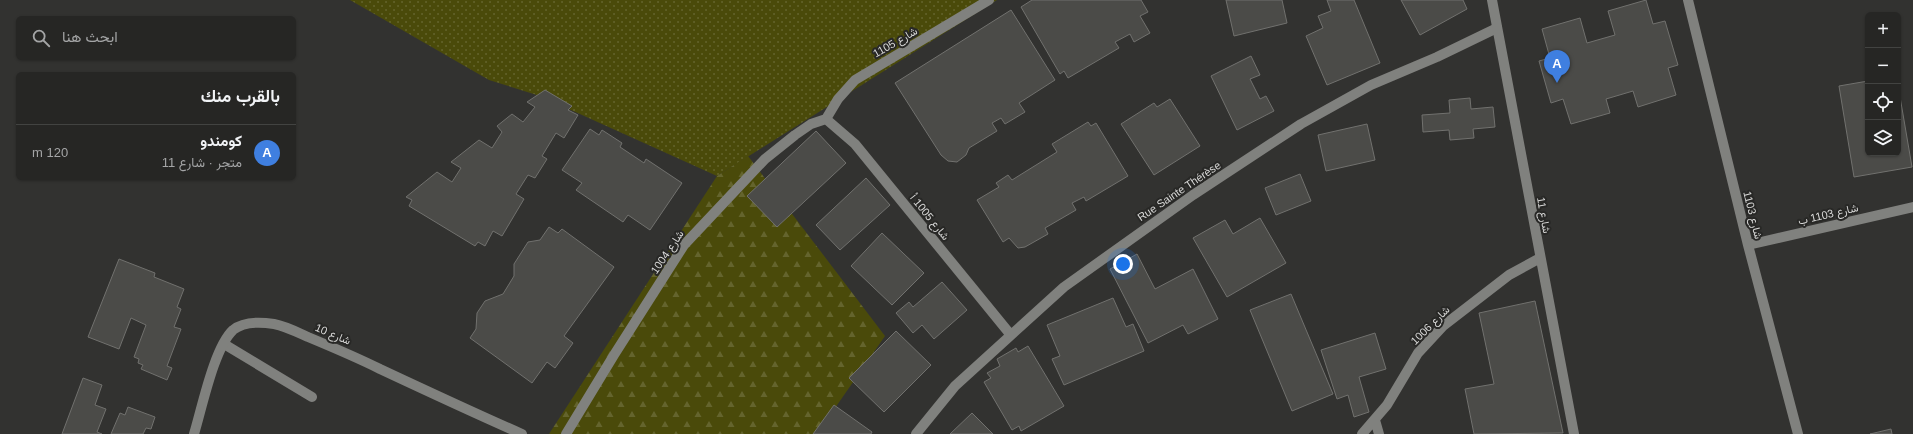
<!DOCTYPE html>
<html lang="ar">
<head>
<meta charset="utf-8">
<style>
	:root { --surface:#262624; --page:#323231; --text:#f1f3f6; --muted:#a4a5a6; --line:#424341; --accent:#e98dfe }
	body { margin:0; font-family:Arial,Vazirmatn,sans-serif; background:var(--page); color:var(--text); direction:rtl }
	.controls { position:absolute; right:12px; top:12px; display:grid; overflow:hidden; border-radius:6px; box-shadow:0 1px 3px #0004 }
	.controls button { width:36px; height:36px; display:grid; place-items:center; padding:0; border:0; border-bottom:1px solid var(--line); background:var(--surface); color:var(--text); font:20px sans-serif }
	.you { position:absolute; left:1123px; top:264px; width:14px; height:14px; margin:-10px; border:3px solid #fff; border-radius:50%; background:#1a73e8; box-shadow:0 0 0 6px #1a73e833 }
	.badge { display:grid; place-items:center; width:26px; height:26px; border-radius:50%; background:var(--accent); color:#fff; font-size:13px; font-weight:700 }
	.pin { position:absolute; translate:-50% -33px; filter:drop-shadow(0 1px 2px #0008) }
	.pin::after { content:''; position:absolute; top:21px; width:14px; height:12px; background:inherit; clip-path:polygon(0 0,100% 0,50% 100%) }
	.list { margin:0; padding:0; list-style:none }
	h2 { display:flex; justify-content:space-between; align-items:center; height:52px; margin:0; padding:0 16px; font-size:17px }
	h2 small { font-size:13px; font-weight:400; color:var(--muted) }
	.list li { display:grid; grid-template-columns:26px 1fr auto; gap:12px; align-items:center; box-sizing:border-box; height:56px; padding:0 16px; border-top:1px solid var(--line) }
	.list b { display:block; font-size:15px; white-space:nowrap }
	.list p { margin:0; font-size:13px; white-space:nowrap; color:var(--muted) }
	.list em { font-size:13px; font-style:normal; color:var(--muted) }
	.icon { flex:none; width:22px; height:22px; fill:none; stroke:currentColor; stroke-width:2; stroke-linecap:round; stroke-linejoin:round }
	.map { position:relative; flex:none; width:1913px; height:434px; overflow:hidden; direction:ltr }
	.search { position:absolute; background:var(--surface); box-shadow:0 1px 3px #0004; left:16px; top:16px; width:280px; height:44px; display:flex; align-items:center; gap:10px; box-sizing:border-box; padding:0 14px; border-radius:6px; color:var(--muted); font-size:15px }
	.panel { position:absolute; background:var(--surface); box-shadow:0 1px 3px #0004; left:16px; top:72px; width:280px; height:108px; border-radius:6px; direction:rtl }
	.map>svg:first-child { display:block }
	.grass { fill:url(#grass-dots) }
	.forest { fill:url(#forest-firs) }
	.building { fill:#4b4b48; stroke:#71716e }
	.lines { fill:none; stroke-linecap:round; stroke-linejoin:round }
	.lane { stroke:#80817e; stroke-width:10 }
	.street { stroke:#80817e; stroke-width:10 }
	.secondary { stroke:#80817e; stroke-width:10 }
	.labels { text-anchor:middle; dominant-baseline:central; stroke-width:4; stroke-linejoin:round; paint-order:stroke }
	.street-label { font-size:11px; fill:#d9d9d8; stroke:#282826 }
</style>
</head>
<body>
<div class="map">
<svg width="1913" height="434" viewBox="0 0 1913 434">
	<defs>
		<pattern id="grass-dots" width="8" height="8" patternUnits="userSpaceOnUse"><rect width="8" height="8" fill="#4a4a0a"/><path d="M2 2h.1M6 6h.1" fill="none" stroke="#64642d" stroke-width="1.8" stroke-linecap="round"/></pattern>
		<pattern id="forest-firs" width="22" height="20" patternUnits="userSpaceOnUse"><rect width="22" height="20" fill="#4a4a0a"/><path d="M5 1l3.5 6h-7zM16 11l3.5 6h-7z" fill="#64642d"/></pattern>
	</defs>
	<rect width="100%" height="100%" fill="#323230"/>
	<path class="grass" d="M350,0H997L717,176L540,96L489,80Z"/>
	<path class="forest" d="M748,156L885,336L817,434H549L717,176Z"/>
	<path class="building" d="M1032,0H1141L1148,12L1140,16L1150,33L1134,42L1130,34L1115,42L1119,48L1068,78L1064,71L1060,74L1021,7Z
		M1226,0H1282L1287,23L1234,36Z
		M1327,0H1354L1380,63L1327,85L1306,36L1323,28L1318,16L1331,11Z
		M1401,0H1463L1467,9L1420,35Z
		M1646,0L1653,24L1665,21L1678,65L1668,68L1676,95L1638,107L1633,91L1606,99L1610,113L1571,124L1563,99L1551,103L1539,61L1550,58L1542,29L1580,18L1587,43L1615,35L1608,11Z
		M1011,10L1055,80L1019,103L1025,112L1005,124L1001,118L992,123L997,131L969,148L966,155L957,162L948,161L941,155L895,83Z
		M1251,56L1260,75L1250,79L1260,99L1266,96L1274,111L1237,130L1211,76Z
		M1868,81V153H1898V85L1912,167L1854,177L1839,86Z
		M545,90L572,106L568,110L578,115L564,138L556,133L542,156L547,159L535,178L528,175L516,194L524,199L502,236L493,231L485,246L478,242L475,246L409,206L412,200L406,197L437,172L452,182L461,168L451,162L479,140L492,148L502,132L497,126L512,114L523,122L535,107L527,102Z
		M1470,98L1471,109L1493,107L1495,127L1473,129L1474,138L1450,140L1449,130L1423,132L1422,115L1450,113L1449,100Z
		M1170,99L1200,146L1154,175L1121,124L1154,103L1157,107Z
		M1088,122L1091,126L1096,123L1128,176L1086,201L1084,197L1072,203L1076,210L1045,228L1048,234L1025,247L1018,248L1009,238L1003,242L977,200L999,187L996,183L1008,175L1012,180L1057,152L1052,144Z
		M1367,124L1375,160L1326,171L1318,135Z
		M590,129L599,135L602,130L622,143L620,147L644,163L646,159L682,183L650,230L628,215L623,222L576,190L582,183L562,170Z
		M816,131L846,163L777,227L747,196Z
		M1300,174L1311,201L1276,215L1265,188Z
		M866,178L890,205L840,250L816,225Z
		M1260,218L1286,263L1227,297L1193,238L1225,220L1233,234Z
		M549,227L558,233L562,229L614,267L564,336L573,343L555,368L547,362L532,383L470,338L476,329L477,313L485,301L503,294L514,276V264L528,242L540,240Z
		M882,233L924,273L892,305L851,266Z
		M1137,254L1155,289L1193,269L1218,319L1188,334L1183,325L1148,343L1110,269Z
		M119,259L155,273L154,277L184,289L177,307L181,309L174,327L181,329L167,366L172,368L167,380L141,369L143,365L138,363L139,359L134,357L146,325L131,318L119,349L88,337Z
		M942,282L967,310L934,339L922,325L913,333L896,313L909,302L913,307Z
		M1291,294L1333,394L1292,411L1250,310Z
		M1113,298L1126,327L1133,324L1144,351L1064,385L1052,359L1060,356L1047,325Z
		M1535,301L1563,433L1474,434L1465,389L1494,384L1479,313Z
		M896,331L931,365L884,412L849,378Z
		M1375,333L1386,369L1359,377L1369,412L1354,417L1348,395L1337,399L1321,350Z
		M1028,346L1064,406L1021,431L1019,426L1012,430L984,382L991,378L987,373L1000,366L997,359L1016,348L1018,352Z
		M83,378L102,385L95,405L106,409L97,432L102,434H62Z
		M834,405L872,432L871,434H813Z
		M128,407L155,417L151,429L146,428L143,434H111L120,413L125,415Z
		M972,413L993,434H950Z
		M1891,429L1892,434H1870Z"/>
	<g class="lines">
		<path class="lane" d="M224,344L312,397"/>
		<path class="street" d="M1688,0L1748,245L1798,434
			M826,119L855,144L1010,334
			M826,119L838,99L855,80L989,0
			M1748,245L1913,207
			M1375,420L1379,434
			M194,434C202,408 214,348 233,330C244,321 261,322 274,324C285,326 297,332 308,337C332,347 356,357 380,369C427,391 474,413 522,434
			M566,434L614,355L684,245L765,159L795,135L811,124L826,119
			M916,434L955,386L1064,287L1193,195L1301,124L1371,85L1437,57L1497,28
			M1362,434L1387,405L1418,353L1443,326L1509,275L1540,258"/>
		<path class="secondary" d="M1492,0L1574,434"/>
	</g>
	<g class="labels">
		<g class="street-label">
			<text transform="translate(895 42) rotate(-30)">شارع 1105</text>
			<text transform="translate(1179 191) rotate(-34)">Rue Sainte Thérèse</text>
			<text transform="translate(1828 214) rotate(-13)">شارع 1103 ب</text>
			<text transform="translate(1544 215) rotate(80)">شارع 11</text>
			<text transform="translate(1753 215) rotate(76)">شارع 1103</text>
			<text transform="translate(930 217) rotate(51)">شارع 1005 أ</text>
			<text transform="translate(667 252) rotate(-56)">شارع 1004</text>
			<text transform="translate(1430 325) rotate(-45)">شارع 1006</text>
			<text transform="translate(333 334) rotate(23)">شارع 10</text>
		</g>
	</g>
</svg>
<div class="controls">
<button>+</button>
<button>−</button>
<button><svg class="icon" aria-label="locate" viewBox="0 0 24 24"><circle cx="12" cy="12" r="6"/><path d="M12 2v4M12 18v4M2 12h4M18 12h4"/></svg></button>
<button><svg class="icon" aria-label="layers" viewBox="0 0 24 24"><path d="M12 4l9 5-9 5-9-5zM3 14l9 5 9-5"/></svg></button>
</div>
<div class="you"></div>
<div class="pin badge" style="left:1557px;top:83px;background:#3f7fe0">A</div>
<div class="search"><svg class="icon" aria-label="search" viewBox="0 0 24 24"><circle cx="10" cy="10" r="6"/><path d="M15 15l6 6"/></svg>ابحث هنا</div>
<section class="panel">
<h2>بالقرب منك<small></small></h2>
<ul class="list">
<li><span class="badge" style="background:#3f7fe0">A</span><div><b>كومندو</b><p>متجر · شارع 11</p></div><em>120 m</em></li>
</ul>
</section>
</div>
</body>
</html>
